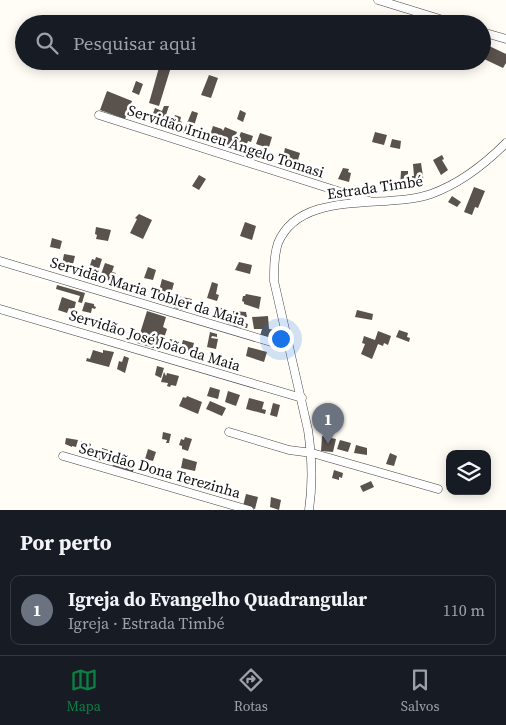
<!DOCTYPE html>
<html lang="pt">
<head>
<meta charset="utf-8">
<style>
	:root { --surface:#171b24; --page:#242831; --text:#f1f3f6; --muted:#9ea1a6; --line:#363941; --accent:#0b8043 }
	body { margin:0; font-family:"Source Serif 4",serif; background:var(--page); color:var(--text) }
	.controls { position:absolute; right:15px; bottom:15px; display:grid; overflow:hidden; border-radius:10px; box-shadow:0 2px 12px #0003 }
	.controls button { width:45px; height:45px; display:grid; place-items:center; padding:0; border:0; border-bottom:1px solid var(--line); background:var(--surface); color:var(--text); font:25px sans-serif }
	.you { position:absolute; left:280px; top:338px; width:18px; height:18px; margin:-12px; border:4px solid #fff; border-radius:50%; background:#1a73e8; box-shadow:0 0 0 8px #1a73e833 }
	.badge { display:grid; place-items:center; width:32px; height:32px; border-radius:50%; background:var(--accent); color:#fff; font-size:16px; font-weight:700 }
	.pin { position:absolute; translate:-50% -41px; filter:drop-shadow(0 1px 2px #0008) }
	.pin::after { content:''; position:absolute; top:26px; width:18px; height:15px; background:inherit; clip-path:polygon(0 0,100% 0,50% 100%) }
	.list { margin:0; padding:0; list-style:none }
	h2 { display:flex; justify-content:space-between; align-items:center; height:65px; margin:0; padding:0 20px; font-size:21px }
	h2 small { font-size:16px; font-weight:400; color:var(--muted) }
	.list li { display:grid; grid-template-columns:32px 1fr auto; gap:15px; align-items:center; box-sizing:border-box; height:70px; margin:0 10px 10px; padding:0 10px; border:1px solid var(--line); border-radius:10px }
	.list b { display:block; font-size:19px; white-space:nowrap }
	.list p { margin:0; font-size:16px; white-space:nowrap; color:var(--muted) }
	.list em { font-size:16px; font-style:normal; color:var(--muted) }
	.icon { flex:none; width:28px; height:28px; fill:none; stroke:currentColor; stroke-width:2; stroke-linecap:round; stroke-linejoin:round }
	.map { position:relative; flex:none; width:506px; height:510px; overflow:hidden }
	.search { position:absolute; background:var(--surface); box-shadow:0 2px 12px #0003; left:15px; right:15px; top:15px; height:55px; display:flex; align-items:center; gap:12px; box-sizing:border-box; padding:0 18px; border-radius:28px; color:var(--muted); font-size:19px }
	.sheet { height:145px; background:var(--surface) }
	nav { display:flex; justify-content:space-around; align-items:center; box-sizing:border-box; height:70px; border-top:1px solid var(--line); background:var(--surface); font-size:14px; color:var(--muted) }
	nav a { display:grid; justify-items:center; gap:2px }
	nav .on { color:var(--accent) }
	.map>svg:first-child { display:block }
	.building { fill:#5a524d }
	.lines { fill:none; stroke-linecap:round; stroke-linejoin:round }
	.street-casing { stroke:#444; stroke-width:9 }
	.street { stroke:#fff; stroke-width:8 }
	.labels { text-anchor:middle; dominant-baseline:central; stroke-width:5; stroke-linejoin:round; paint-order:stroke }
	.street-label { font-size:15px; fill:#111; stroke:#fff }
</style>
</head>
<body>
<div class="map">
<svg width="506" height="510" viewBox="0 0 506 510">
	<rect width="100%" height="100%" fill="#fffdf5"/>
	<path class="building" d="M487,45L506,54V63L503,68L482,58V48L483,46L486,47Z
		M160,64L171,67L159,106L149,103Z
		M209,75L218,78L211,98L201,95Z
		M136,81L143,84L139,95L132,92Z
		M107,91L132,101L125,119L100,110Z
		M164,106H169L162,126L150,122L155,108L162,111Z
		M240,110L246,113L243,122L237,119Z
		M192,111L198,113L191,136L183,133Z
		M175,115L181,117L180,121L182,122L180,129L177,128V130L170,128Z
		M213,126L222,129L223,131L225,127L237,132L231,146L209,138Z
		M241,132L253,136L251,142L248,141L245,148L236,144Z
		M375,132L387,135L384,145L372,142Z
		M260,133L272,137L269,147L265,146V147L256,144Z
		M392,139L401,141L400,149L390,147Z
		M285,148L300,153L296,167L282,162Z
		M442,155L444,159L442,160L448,170L441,175L433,160Z
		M421,163L424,183L412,184V176H414L413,164Z
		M343,168L349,169L348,172L351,173L349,182L338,179Z
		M401,171H408V187H400Z
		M199,175L206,179L199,190L192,186Z
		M474,187L485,191L478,208L475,207L472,215L464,212Z
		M452,196L461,202L457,207L448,202Z
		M139,214L152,220L143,239L130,233L137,219L135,218Z
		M245,222L256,226L252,240L240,236Z
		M96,227L111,230L108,241L96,239L97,235L95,234Z
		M52,238L62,241L60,249L50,247Z
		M64,254L75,256L72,268L62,265Z
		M96,257L102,259L97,275L88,272L92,259L95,260Z
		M239,262L252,265L250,274L235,270Z
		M105,263L114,266L112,272L116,273L113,282L100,277Z
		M148,267L156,270L153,280L144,278Z
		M162,279L174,283L171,294L159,291Z
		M212,282L218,284L216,294L219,295L217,301L207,298Z
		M57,285L85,293L82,303L78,302L80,296L56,289Z
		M246,294L261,297L259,309L244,304V302L242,301L243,296H245Z
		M177,296L192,299L189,311L174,308Z
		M62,297L76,302L74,310L69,308L67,313L58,310Z
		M85,302L94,304V306L96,307L95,309L92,308L91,313L82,311Z
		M218,307L228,310L226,316L216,314Z
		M357,310L373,314L372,320L355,317Z
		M147,311L166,317L163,327L167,329L160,350L137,343Z
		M233,311L246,312L247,317H243V320L244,323L248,324L247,328L234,327V326L228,324V317H233Z
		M268,316L269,329L278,330L276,340L260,336L262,329H254L252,317Z
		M399,330L408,333L407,337L410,338L409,342L396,337Z
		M378,331L391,336L388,345L384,343L383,346L378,344L372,359L361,354L365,344L362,343L364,336L375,340Z
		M210,332L217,334V337L212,336L211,338L218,339L216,349L207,347Z
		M170,339L181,342L179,351L167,347Z
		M183,340L194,343L191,354L180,351Z
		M248,347L267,352L264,362L246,356Z
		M195,349L204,352L201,360L192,357Z
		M93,350L103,353V350L114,352L109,367L86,361L87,358L90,359Z
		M124,356L129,358L125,373L117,369L119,361L122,362Z
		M157,366L164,368L161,378L155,375Z
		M164,372L166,376L167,373L179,376L176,386L171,385L170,387L167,386L168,383L161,382Z
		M210,387L220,390L218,399L207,396Z
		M228,391L240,395L236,406L225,402Z
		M187,396L202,402L198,414L179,406L183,397L186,398Z
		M249,398L264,402L262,409L266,410L265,414L246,409Z
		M210,401L226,408L222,416L206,409Z
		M273,403L280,405L277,417L270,415Z
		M163,432L171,434L169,443H166L167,440L162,439Z
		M322,436L336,439L333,452L321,451Z
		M185,437L192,439L188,451L182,449V446L179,445L181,439L184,440Z
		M66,438L78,440L76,447L72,446V447L65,444Z
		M340,440L351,443L348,452L337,449Z
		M81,441L91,444L88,456L78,453Z
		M356,445L367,448V455L354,453Z
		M102,448L112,451L108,461L98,460Z
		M148,449L156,452L153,461L145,459Z
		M390,453L397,456L394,466L386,464Z
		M122,454L129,456L128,458L136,461L132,475L112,468L114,461H117Z
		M183,458L197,462L195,471L181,468Z
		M334,470L343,473L342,478L339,477V480L332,478Z
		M182,473L196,478V479L191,478L187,485L179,483Z
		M371,481L374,487L363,492L360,486Z
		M211,483L220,486L218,493L207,490L209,484H211Z
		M246,494L258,497L255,509L243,506Z
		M271,497L281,500L279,510L270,507Z"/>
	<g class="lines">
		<defs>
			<path id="street" d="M378,0L456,24
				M482,32L506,39
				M99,115L369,201
				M0,261L288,347
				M0,309L302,398
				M229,432L289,450L312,453L438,489
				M63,456L249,510
				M309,510C313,483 312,457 308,430L274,281C274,268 274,255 278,243C301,188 386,210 431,194C459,184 485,164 506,143"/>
		</defs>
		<use href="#street" class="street-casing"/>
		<use href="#street" class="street"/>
	</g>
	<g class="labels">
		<g class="street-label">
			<text transform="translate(226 141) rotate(18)">Servidão Irineu Ângelo Tomasi</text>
			<text transform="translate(375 187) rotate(-8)">Estrada Timbé</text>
			<text transform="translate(148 291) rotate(17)">Servidão Maria Tobler da Maia</text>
			<text transform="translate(155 340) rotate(17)">Servidão José João da Maia</text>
			<text transform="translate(160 470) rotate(16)">Servidão Dona Terezinha</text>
		</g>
	</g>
</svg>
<div class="controls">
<button><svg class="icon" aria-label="layers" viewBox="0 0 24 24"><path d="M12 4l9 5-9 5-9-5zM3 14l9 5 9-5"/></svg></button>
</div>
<div class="you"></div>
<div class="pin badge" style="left:328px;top:444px;background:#6b7280">1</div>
<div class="search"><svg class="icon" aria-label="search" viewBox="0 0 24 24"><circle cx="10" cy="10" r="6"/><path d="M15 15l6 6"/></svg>Pesquisar aqui</div>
</div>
<section class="sheet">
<h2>Por perto<small></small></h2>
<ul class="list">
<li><span class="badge" style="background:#6b7280">1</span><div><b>Igreja do Evangelho Quadrangular</b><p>Igreja · Estrada Timbé</p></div><em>110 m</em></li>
</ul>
</section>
<nav>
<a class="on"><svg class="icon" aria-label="map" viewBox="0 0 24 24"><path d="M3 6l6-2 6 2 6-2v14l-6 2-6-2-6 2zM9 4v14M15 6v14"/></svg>Mapa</a>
<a><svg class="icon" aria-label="directions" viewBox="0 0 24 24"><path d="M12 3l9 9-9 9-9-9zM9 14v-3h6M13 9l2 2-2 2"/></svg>Rotas</a>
<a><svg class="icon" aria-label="saved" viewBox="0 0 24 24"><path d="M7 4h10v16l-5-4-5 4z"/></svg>Salvos</a>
</nav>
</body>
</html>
